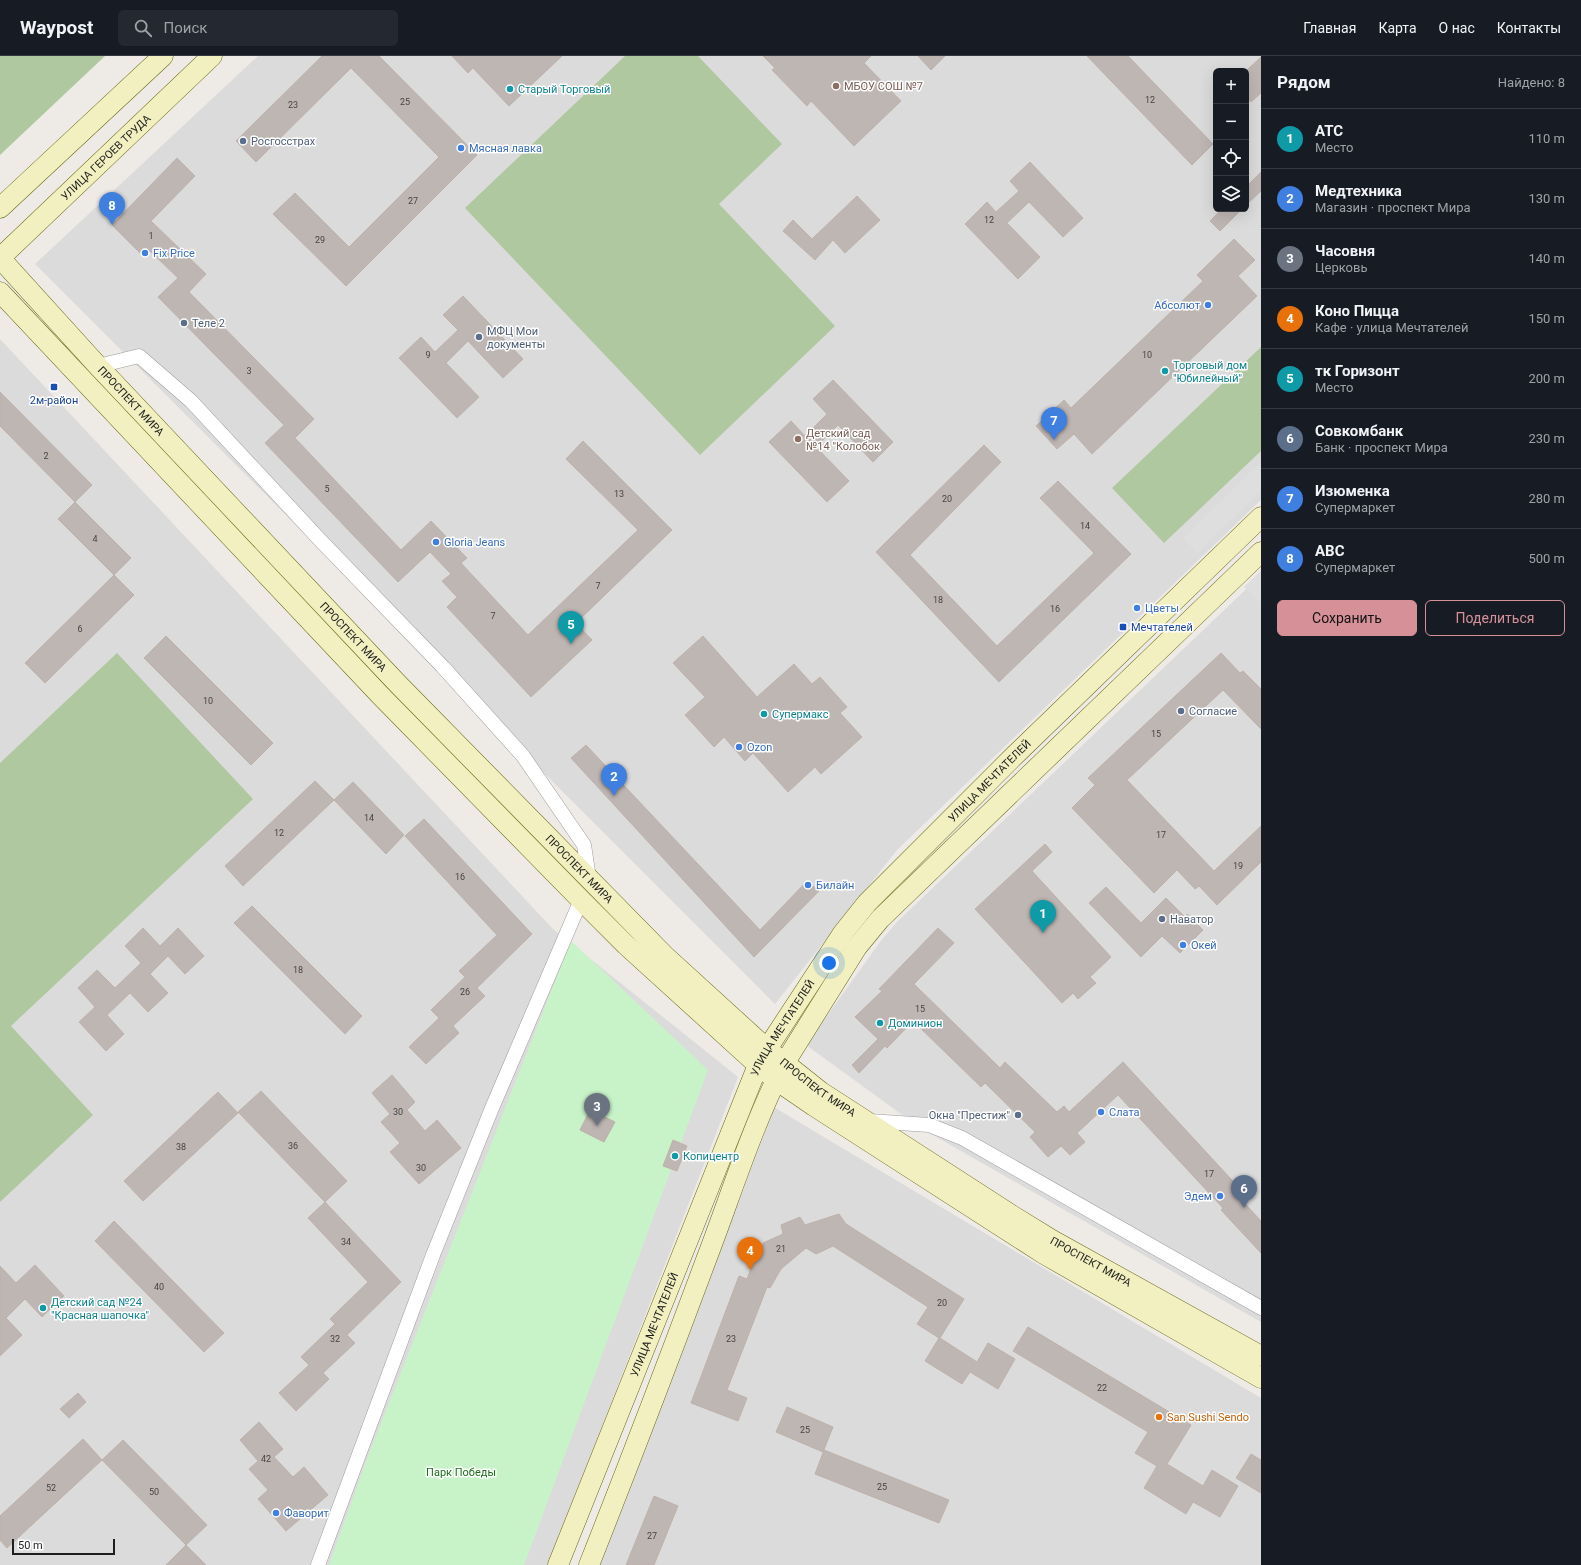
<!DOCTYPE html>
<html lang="ru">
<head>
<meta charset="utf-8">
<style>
	:root { --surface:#171b24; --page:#242831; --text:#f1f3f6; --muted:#9ea1a6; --line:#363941; --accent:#d69198 }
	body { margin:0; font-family:Roboto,sans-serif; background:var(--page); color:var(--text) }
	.controls { position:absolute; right:12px; top:12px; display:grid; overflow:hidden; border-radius:6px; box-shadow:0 4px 16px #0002 }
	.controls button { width:36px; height:36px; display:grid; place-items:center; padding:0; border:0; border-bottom:1px solid var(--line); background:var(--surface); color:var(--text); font:20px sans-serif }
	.scale { position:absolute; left:12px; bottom:10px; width:103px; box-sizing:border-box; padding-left:4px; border:2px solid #1e1e1e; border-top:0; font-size:11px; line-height:14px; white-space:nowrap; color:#1e1e1e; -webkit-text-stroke:3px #fff; paint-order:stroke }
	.you { position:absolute; left:829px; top:907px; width:14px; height:14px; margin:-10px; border:3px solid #fff; border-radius:50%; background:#1a73e8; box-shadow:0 0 0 6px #1a73e833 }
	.badge { display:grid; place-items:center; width:26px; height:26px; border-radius:50%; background:var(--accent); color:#fff; font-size:13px; font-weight:700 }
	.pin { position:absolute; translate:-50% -33px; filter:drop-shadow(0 1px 2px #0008) }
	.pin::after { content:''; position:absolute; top:21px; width:14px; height:12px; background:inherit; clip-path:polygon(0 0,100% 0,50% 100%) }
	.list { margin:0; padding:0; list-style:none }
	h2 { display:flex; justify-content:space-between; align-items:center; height:52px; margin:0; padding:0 16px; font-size:17px }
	h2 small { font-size:13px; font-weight:400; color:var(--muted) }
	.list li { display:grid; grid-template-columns:26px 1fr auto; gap:12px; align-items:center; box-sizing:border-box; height:60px; padding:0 16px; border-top:1px solid var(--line) }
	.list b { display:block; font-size:15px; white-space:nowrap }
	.list p { margin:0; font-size:13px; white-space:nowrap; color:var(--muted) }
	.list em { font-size:13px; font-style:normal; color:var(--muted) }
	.actions { display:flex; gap:8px; padding:12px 16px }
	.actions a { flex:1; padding:9px 0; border:1px solid var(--accent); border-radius:6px; text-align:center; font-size:14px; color:var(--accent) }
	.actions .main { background:var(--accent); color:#111 }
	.icon { flex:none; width:22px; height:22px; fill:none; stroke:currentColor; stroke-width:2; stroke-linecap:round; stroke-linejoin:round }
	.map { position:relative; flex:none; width:1261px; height:1509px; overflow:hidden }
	header { display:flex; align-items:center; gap:24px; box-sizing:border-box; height:56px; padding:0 20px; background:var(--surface); border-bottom:1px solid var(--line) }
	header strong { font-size:19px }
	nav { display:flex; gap:22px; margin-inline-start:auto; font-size:14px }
	.search { width:280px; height:36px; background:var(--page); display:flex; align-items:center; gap:10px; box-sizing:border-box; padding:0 14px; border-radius:6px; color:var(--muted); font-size:15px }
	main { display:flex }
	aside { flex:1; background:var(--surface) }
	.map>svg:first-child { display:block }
	.residential { fill:#dcdbdb; fill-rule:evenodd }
	.forest { fill:#afc89f }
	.park { fill:#c8f3c8 }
	.parking { fill:#dedede }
	.building { fill:#beb6b3; stroke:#beb1aa }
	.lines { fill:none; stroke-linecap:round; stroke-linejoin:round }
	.street-casing { stroke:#9f9f9f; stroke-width:15 }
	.secondary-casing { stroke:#676812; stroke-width:21 }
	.street { stroke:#fff; stroke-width:14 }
	.secondary { stroke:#f2f0c0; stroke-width:20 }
	.education-dot { fill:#8d6e63; stroke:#fff; stroke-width:1.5 }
	.culture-dot { fill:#0f9aa8; stroke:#fff; stroke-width:1.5 }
	.service-dot { fill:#5c6f8a; stroke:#fff; stroke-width:1.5 }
	.shop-dot { fill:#3f7fe0; stroke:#fff; stroke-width:1.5 }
	.transit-dot { fill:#1a4fb4; stroke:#fff; stroke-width:1.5 }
	.food-dot { fill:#e8710a; stroke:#fff; stroke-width:1.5 }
	.labels { text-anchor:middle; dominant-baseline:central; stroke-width:3; stroke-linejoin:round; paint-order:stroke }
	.number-label { font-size:9px; fill:#464443 }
	.education-label { font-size:11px; fill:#785e54; stroke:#fff; text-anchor:start }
	.culture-label { font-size:11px; fill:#0d838f; stroke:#fff; text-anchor:start }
	.service-label { font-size:11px; fill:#4e5e75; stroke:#fff; text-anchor:start }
	.shop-label { font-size:11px; fill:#366cbe; stroke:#fff; text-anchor:start }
	.street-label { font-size:11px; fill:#1e1e1e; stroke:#fff }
	.transit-label { font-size:11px; fill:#164399; stroke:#fff }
	.food-label { font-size:11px; fill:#c56008; stroke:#fff; text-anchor:start }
	.park-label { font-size:11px; fill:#1a7019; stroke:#fff }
</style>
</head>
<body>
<header>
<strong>Waypost</strong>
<div class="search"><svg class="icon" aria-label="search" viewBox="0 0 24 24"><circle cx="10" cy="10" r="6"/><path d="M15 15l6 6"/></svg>Поиск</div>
<nav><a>Главная</a><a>Карта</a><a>О нас</a><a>Контакты</a></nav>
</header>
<main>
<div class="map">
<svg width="1261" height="1509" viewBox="0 0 1261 1509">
	<rect width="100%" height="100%" fill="#eeeae6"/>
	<path class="residential" d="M258,0H1261V444L897,794L775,948L35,208ZM1216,15H1246V153H1216Z
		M0,283L553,873L738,1021L548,1509H0Z
		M1261,519V1266L919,1071L806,989L880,886L897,866Z
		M772,1050L1261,1342V1509H600Z"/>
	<path class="forest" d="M0,0H105L0,99Z
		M625,0H698L782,88L719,148L835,270L700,399L465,152Z
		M1261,291V395L1164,487L1112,432Z
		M117,597L253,743L11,970L93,1059L0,1146V707Z"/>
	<path class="park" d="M571,885L708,1014L524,1509H329L367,1403Z"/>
	<path class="parking" d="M1261,406V435L1197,497L1183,482Z
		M1261,515V544L1259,546L1244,531Z"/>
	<path class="building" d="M322,0H379L477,99L346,230L273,158L295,137L349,191L439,101L351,12L256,106L236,85Z
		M452,0H562L509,50L473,12L468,17Z
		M763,0H871L864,7L901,45L854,90L811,45L807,50L772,14L775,12Z
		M918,0H945L931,14Z
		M1087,0H1128L1213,88L1192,109Z
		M1261,1V37L1251,46L1246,40V15Z
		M177,102L195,120L151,165L206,218L189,236L314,363L295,382L401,494L431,465L467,502L461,507L528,579L638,474L566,403L583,385L672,474L576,567L592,584L531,641L447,551L457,541L442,525L451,518L430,496L398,526L265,387L284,369L158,241L178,222L150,195L144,201L112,169Z
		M1030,106L1083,162L1063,181L1029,146L1007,167L1040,201L1018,223L965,168L987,146L996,156L1019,135L1010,125Z
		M1261,116V135L1246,149V131Z
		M857,140L880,164L845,197L833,184L815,204L783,175L793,164L812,183Z
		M1222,153H1242L1220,175L1210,165Z
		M1234,183L1255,204L1238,220L1257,240L1092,398L1074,378L1057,393L1036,370L1064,344L1071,352L1203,225L1197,219Z
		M463,240L523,303L503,322L468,285L446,307L479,341L457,362L399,302L421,281L435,296L458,274L443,259Z
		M833,324L893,386L873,406L838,369L816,391L849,425L827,446L769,386L791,365L805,380L827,358L813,343Z
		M0,336L92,429L75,446L0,370Z
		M984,389L1001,406L910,499L997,590L1094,497L1040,442L1058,425L1131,498L999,626L876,496Z
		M75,446L131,502L114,519L58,463Z
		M114,519L134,539L45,627L25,607Z
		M166,580L273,687L251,709L144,602Z
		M703,580L757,641L794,608L812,628L820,621L847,651L840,657L862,681L821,718L815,711L788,736L753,697L745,705L724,681L714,691L685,659L705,641L673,607Z
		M1221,597L1240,617L1243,615L1261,633V673L1223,634L1127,724L1214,815L1261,770V806L1217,849L1199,830L1195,833L1177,814L1154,837L1072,752L1095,729L1088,722Z
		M586,689L760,874L807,825L819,835L754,901L571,702Z
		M315,725L334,744L243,830L225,810Z
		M353,726L404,779L386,798L334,744Z
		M424,763L532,878L477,932L485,940L453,970L459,977L426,1008L409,991L439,962L431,954L465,921L459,915L497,879L405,780Z
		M1045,788L1052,796L1032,815L1111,901L1090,921L1096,927L1078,943L1073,937L1062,947L975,853Z
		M1106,831L1141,867L1166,842L1185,861L1187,858L1203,874L1180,897L1162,880L1141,901L1089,847Z
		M252,850L362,960L345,978L234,867Z
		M143,872L160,890L178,872L204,900L185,918L168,900L150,918L168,937L148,956L130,937L107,959L124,978L106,995L79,966L95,951L78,932L97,914L115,932L141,907L125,890Z
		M938,872L954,887L914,928L1000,1012L1005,1006L1057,1056L1064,1050L1069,1056L1123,1006L1242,1135L1238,1140L1261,1165V1197L1221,1154L1223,1152L1118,1039L1077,1077L1085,1086L1070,1099L1061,1090L1048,1101L1030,1081L1035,1076L985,1027L981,1031L913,965L887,992L885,990L859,1017L852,1009L878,983L855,961L882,935L879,933Z
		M392,1019L415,1046L407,1054L425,1075L437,1064L461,1092L419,1128L390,1096L400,1087L381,1066L390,1058L372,1037Z
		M261,1035L347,1125L325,1146L238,1056Z
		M218,1036L238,1057L143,1145L124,1125Z
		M590,1054L615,1066L604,1086L580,1074Z
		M673,1084L687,1090L677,1115L663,1110Z
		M325,1146L401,1226L347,1279L355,1287L323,1317L329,1323L296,1355L279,1337L309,1309L301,1301L335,1268L330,1263L368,1226L308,1162Z
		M839,1158L846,1168L964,1243L940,1282L977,1306L988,1287L1015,1303L998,1333L970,1316L962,1328L925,1305L939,1282L917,1268L928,1251L833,1190L816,1198L806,1192L781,1213L770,1232L767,1231L727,1334L747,1342L738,1365L691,1347L739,1220L747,1223L755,1202H761L763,1187L783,1178L781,1169L800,1161L805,1169Z
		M114,1165L224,1277L204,1296L95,1185Z
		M35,1209L64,1240L42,1261L25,1243L6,1262L22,1279L0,1300V1210L16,1227Z
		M1028,1271L1191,1369L1167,1408L1203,1430L1212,1414L1238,1430L1220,1461L1193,1446L1186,1458L1144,1432L1157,1410L1135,1397L1148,1376L1013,1295Z
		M78,1337L86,1346L69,1362L60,1353Z
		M787,1351L833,1371L823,1396L776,1376Z
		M259,1366L283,1393L274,1401L293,1421L304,1411L328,1439L286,1475L258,1443L268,1434L249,1413L258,1405L240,1384Z
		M83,1383L102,1404L7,1492L0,1484V1460Z
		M123,1384L207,1469L186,1489L102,1404Z
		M824,1394L949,1444L939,1467L815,1418Z
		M1251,1398L1261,1404V1437L1236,1422Z
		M654,1440L678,1450L654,1509H626Z
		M186,1489L206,1509H166Z"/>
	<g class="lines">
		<defs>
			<path id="street" d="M98,310L139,300L191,345L320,484L442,610L523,700L584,789L589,822
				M869,1065L929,1069L962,1082L1261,1252
				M318,1509L433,1199L492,1052L581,844"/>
			<g id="secondary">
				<path d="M0,152L163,0"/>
				<path id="s1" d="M0,202L98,310L397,627L666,901L767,993L821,1036L1013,1160L1052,1184L1261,1300"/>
				<path id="s2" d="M0,202L212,0"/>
				<path d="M0,236L380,639L581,844L626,889L758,1009L776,1024L814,1050L1044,1198L1261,1322"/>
				<path id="s3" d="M558,1509L758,1009L767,993L843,877L867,847L1014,700L1261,461"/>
				<path d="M589,1509C629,1408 668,1306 706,1204C731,1139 752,1070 784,1008L857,891L880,863L1261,496"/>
			</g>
		</defs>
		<use href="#street" class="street-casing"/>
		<use href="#secondary" class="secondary-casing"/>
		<use href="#street" class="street"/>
		<use href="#secondary" class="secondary"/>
	</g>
	<g class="education-dot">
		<circle cx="836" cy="30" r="4"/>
		<circle cx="798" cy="383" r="4"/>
	</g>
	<g class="culture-dot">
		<circle cx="510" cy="33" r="4"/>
		<circle cx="1165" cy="315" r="4"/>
		<circle cx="764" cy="658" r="4"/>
		<circle cx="880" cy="967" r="4"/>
		<circle cx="675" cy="1100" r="4"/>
		<circle cx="43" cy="1252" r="4"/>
	</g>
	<g class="service-dot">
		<circle cx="243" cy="85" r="4"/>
		<circle cx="184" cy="267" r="4"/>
		<circle cx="479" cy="281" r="4"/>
		<circle cx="1181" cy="655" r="4"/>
		<circle cx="1162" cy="863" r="4"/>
		<circle cx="1018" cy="1059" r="4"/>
	</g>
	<g class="shop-dot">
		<circle cx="461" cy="92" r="4"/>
		<circle cx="145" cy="197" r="4"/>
		<circle cx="1208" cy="249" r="4"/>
		<circle cx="436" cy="486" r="4"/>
		<circle cx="1137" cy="552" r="4"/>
		<circle cx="739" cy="691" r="4"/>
		<circle cx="808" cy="829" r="4"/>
		<circle cx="1183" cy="889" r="4"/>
		<circle cx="1101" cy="1056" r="4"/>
		<circle cx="1220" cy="1140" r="4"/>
		<circle cx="276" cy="1457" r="4"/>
	</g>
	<g class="transit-dot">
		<rect x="50" y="327" width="8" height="8" rx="2"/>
		<rect x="1119" y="567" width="8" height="8" rx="2"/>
	</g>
	<circle class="food-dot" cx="1159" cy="1361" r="4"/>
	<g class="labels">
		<g class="number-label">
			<text x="1150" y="44">12</text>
			<text x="405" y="46">25</text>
			<text x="293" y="49">23</text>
			<text x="413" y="145">27</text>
			<text x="989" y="164">12</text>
			<text x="151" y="180">1</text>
			<text x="320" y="184">29</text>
			<text x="428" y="299">9</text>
			<text x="1147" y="299">10</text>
			<text x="249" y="315">3</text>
			<text x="46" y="400">2</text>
			<text x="327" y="433">5</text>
			<text x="619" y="438">13</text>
			<text x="947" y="443">20</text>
			<text x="1085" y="470">14</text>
			<text x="95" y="483">4</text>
			<text x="598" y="530">7</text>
			<text x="938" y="544">18</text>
			<text x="1055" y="553">16</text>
			<text x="493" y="560">7</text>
			<text x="80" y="573">6</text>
			<text x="208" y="645">10</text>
			<text x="1156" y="678">15</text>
			<text x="369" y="762">14</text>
			<text x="279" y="777">12</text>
			<text x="1161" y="779">17</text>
			<text x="1238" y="810">19</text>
			<text x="460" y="821">16</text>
			<text x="298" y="914">18</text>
			<text x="465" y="936">26</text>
			<text x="920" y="953">15</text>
			<text x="398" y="1056">30</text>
			<text x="293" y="1090">36</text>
			<text x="181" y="1091">38</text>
			<text x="421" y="1112">30</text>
			<text x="1209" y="1118">17</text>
			<text x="346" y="1186">34</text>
			<text x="781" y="1193">21</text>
			<text x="159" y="1231">40</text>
			<text x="942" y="1247">20</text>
			<text x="335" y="1283">32</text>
			<text x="731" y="1283">23</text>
			<text x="1102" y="1332">22</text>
			<text x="805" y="1374">25</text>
			<text x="266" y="1403">42</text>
			<text x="882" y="1431">25</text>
			<text x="51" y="1432">52</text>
			<text x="154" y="1436">50</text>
			<text x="652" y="1480">27</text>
		</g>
		<g class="education-label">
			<text x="844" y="30">МБОУ СОШ №7</text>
			<text x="806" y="377">Детский сад<tspan x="806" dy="13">№14 "Колобок</tspan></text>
		</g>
		<g class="culture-label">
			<text x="518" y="33">Старый Торговый</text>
			<text x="1173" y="309">Торговый дом<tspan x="1173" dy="13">"Юбилейный"</tspan></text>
			<text x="772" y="658">Супермакс</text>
			<text x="888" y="967">Доминион</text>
			<text x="683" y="1100">Копицентр</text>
			<text x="51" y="1246">Детский сад №24<tspan x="51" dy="13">"Красная шапочка"</tspan></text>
		</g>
		<g class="service-label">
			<text x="251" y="85">Росгосстрах</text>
			<text x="192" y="267">Теле 2</text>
			<text x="487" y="275">МФЦ Мои<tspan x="487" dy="13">документы</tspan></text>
			<text x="1189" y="655">Согласие</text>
			<text x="1170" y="863">Наватор</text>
			<text x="1010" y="1059" text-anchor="end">Окна "Престиж"</text>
		</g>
		<g class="shop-label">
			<text x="469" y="92">Мясная лавка</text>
			<text x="153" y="197">Fix Price</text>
			<text x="1200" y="249" text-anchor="end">Абсолют</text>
			<text x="444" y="486">Gloria Jeans</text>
			<text x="1145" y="552">Цветы</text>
			<text x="747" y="691">Ozon</text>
			<text x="816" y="829">Билайн</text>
			<text x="1191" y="889">Окей</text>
			<text x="1109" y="1056">Слата</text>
			<text x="1212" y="1140" text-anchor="end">Эдем</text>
			<text x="284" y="1457">Фаворит</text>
		</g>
		<g class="street-label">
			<text stroke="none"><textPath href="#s2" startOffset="146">УЛИЦА ГЕРОЕВ ТРУДА</textPath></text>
			<text stroke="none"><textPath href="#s1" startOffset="194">ПРОСПЕКТ МИРА</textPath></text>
			<text stroke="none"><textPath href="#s1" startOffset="518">ПРОСПЕКТ МИРА</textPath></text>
			<text stroke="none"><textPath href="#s3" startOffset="907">УЛИЦА МЕЧТАТЕЛЕЙ</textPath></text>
			<text stroke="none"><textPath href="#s1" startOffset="842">ПРОСПЕКТ МИРА</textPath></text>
			<text stroke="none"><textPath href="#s3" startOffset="583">УЛИЦА МЕЧТАТЕЛЕЙ</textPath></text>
			<text stroke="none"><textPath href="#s1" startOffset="1166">ПРОСПЕКТ МИРА</textPath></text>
			<text stroke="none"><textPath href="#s1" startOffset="1490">ПРОСПЕКТ МИРА</textPath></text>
			<text stroke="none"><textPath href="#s3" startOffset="259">УЛИЦА МЕЧТАТЕЛЕЙ</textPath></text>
		</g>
		<g class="transit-label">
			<text x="54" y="344">2м-район</text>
			<text x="1131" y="571" text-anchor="start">Мечтателей</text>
		</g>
		<g class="food-label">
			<text x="1167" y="1361">San Sushi Sendo</text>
		</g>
		<g class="park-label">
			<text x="461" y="1416">Парк Победы</text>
		</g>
	</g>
</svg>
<div class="controls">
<button>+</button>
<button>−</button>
<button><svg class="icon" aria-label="locate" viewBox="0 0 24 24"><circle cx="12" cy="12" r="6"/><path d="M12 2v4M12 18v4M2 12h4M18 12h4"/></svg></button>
<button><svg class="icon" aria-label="layers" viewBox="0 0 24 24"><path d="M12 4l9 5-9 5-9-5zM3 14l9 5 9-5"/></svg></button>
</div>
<div class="scale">50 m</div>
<div class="you"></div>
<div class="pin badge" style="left:1043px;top:877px;background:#0f9aa8">1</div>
<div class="pin badge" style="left:614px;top:740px;background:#3f7fe0">2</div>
<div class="pin badge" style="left:597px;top:1070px;background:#6b7280">3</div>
<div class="pin badge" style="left:750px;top:1214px;background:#e8710a">4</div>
<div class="pin badge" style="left:571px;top:588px;background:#0f9aa8">5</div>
<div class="pin badge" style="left:1244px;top:1152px;background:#5c6f8a">6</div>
<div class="pin badge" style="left:1054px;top:384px;background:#3f7fe0">7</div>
<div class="pin badge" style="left:112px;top:169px;background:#3f7fe0">8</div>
</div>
<aside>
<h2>Рядом<small>Найдено: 8</small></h2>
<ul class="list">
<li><span class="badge" style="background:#0f9aa8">1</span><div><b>АТС</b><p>Место</p></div><em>110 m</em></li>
<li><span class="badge" style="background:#3f7fe0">2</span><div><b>Медтехника</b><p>Магазин · проспект Мира</p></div><em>130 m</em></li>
<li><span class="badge" style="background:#6b7280">3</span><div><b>Часовня</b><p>Церковь</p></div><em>140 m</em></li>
<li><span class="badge" style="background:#e8710a">4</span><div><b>Коно Пицца</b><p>Кафе · улица Мечтателей</p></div><em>150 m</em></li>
<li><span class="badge" style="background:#0f9aa8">5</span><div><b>тк Горизонт</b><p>Место</p></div><em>200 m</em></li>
<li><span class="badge" style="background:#5c6f8a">6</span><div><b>Совкомбанк</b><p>Банк · проспект Мира</p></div><em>230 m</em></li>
<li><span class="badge" style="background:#3f7fe0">7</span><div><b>Изюменка</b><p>Супермаркет</p></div><em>280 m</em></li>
<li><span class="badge" style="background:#3f7fe0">8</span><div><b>АВС</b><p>Супермаркет</p></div><em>500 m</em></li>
</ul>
<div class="actions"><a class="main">Сохранить</a><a>Поделиться</a></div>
</aside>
</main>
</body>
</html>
